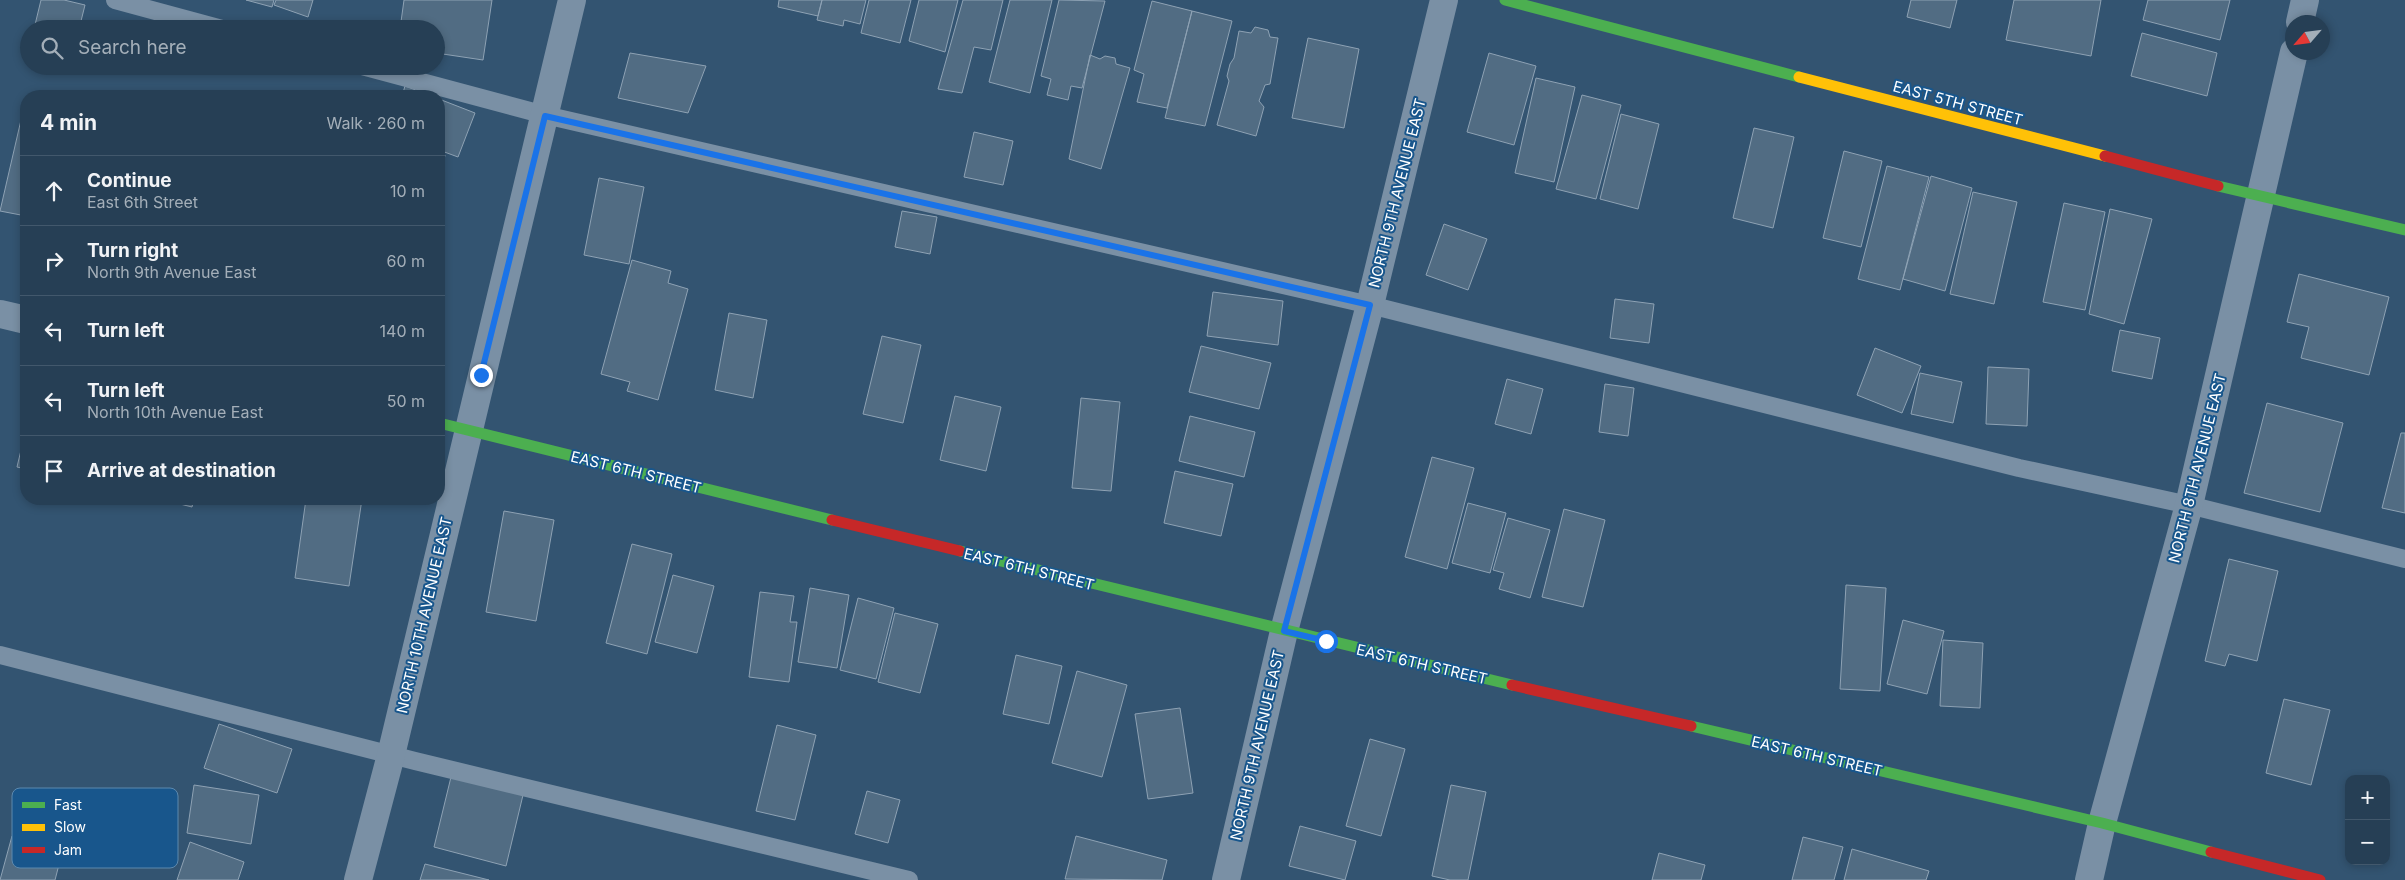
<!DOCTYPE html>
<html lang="en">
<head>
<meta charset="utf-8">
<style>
	:root { --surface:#263f55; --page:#324a5f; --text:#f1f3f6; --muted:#a4afb9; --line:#42586c }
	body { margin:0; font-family:Inter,sans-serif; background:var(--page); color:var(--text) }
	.controls { position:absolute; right:15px; bottom:15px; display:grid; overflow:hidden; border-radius:10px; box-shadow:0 2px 8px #0003 }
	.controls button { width:45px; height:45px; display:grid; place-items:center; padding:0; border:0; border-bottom:1px solid var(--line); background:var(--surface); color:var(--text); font:25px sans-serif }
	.compass { position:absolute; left:2285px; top:15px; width:45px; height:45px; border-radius:50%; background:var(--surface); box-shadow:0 2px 8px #0003; rotate:242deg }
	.stop { position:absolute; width:15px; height:15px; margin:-11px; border:4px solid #1a73e8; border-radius:50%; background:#fff }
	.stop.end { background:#1a73e8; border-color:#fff; box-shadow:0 1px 5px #0008 }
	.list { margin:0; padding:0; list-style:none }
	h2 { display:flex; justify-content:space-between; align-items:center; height:65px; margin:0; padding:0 20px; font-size:21px }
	h2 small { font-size:16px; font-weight:400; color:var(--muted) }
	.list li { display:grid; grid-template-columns:32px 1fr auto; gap:15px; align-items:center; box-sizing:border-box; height:70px; padding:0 20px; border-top:1px solid var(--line) }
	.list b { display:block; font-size:19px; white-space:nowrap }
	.list p { margin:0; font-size:16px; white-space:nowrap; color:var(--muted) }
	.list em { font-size:16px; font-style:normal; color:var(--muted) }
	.icon { flex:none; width:28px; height:28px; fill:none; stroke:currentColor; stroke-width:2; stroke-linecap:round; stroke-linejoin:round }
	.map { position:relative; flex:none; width:2405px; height:880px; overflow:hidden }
	.search { position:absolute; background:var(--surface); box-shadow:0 2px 8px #0003; left:20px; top:20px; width:425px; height:55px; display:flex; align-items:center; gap:12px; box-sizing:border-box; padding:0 18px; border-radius:28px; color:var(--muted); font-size:19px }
	.panel { position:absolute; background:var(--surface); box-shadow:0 2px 8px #0003; left:20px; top:90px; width:425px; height:415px; border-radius:20px }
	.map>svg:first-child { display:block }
	.building { fill:#516c83; stroke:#8ea2b4 }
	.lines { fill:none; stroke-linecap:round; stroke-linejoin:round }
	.lane { stroke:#7a90a5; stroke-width:18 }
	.street { stroke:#7a90a5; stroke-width:28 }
	.fast { stroke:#4caf50; stroke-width:11 }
	.slow { stroke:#ffc107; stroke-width:11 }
	.jam { stroke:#c62828; stroke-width:11 }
	.route { stroke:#1a73e8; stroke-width:6 }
	.labels { text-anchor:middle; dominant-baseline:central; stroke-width:4; stroke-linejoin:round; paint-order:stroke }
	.street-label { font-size:15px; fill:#fff; stroke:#18568c }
	.key { fill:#18568c; stroke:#5d89ae; stroke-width:1 }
	.key-label { font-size:14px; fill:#fff }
</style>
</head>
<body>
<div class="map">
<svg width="2405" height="880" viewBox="0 0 2405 880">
	<rect width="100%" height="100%" fill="#335471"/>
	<path class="building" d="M41,0H64L85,5L79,29H34Z
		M246,0H274L272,7Z
		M276,0H313L308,17L274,5Z
		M404,0H492L483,60L436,53V29H400Z
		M779,0H822L818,16L778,7Z
		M822,0H866L860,24L844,20L843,26L817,20Z
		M869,0H911L900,43L861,33Z
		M919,0H958L945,52L909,41Z
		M963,0H1003L991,50L974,47L962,93L938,89Z
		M1010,0H1052L1030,93L989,82Z
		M1059,0L1105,1L1082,88L1071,86L1068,100L1047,95L1051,79L1041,76Z
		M1911,0H1957L1950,28L1907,17Z
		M2014,0H2101L2091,56L2006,40Z
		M2148,0H2230L2220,40L2143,20Z
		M1152,1L1192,11L1167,108L1137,102L1144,74L1134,70Z
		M1192,11L1232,21L1205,126L1165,118Z
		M1255,27L1268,30L1270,37L1278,38L1270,84L1265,85L1259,101L1264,107L1256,136L1217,125L1229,81L1227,76L1230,64L1234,58L1239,31L1251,33Z
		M2142,33L2217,53L2207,96L2131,76Z
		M1308,38L1359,49L1344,128L1292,118Z
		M630,53L706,66L688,113L618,98Z
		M1489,53L1536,66L1514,145L1467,132Z
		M1090,55L1100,59L1105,56L1115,58L1116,64L1130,68L1101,169L1069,159Z
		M1536,78L1575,87L1554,182L1515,173Z
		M405,86L432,96H402Z
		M1582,95L1621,105L1596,199L1556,189Z
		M439,99L475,113L458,157L439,150Z
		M1621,114L1659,124L1638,209L1600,199Z
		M21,120L26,121V216L0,211Z
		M1754,128L1794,137L1773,228L1733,218Z
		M974,132L1013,141L1003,185L964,177Z
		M1844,151L1882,161L1861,247L1823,238Z
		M439,154L445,155L439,186Z
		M1887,166L1929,177L1900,290L1858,279Z
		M1931,176L1972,188L1945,291L1903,279Z
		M599,178L644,187L629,264L584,255Z
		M1973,192L2017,202L1994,304L1950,294Z
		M2064,203L2105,212L2085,310L2043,302Z
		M2110,209L2152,219L2124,324L2089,314Z
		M902,211L937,217L930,254L895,247Z
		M1444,224L1487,239L1468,290L1426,275Z
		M632,260L671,271L668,283L688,289L658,400L627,391L630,382L601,374Z
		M2299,274L2389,297L2369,375L2301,358L2309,327L2287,322Z
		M1213,292L1283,301L1278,345L1207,336Z
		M1615,299L1654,304L1649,343L1610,338Z
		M729,313L767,320L753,398L715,390Z
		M2120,330L2160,338L2152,379L2112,371Z
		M882,336L921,345L903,423L863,414Z
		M1201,346L1271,363L1259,409L1189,392Z
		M1875,348L1921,366L1902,413L1857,395Z
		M1988,367L2029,369L2027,426L1986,424Z
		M1920,373L1962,382L1953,423L1911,414Z
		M1507,379L1543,389L1531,434L1495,424Z
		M1605,384L1634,388L1628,436L1599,432Z
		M955,396L1001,407L986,471L940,460Z
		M1081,398L1120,402L1111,491L1072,488Z
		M2267,403L2343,423L2320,512L2244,493Z
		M1190,416L1255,432L1244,477L1179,461Z
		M26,429V469L17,467Z
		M2401,433H2405V513L2382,508Z
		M1432,457L1474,468L1447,569L1405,557Z
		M1175,471L1233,484L1221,536L1164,523Z
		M160,499H194L192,507Z
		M306,499H362L349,586L295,578Z
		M1468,503L1506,513L1490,573L1452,563Z
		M1564,509L1605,520L1583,607L1542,597Z
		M504,511L554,520L536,621L486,612Z
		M1508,518L1550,530L1530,598L1499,589L1504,573L1493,570Z
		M632,544L672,554L647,654L606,643Z
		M2229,559L2278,571L2257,661L2229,654L2225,666L2205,661Z
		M673,575L714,586L697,653L655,642Z
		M1846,585L1886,588L1880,691L1840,689Z
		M810,588L849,595L837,668L798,662Z
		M760,592L794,596L790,622H797L789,682L749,677Z
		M858,598L894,608L876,679L840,670Z
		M895,613L938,624L920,693L878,682Z
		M1903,620L1944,631L1927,694L1887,684Z
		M1943,640L1983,643L1980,708L1940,706Z
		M1016,655L1062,666L1049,724L1003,714Z
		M1077,671L1127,685L1102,777L1052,763Z
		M2284,699L2330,710L2311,785L2266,773Z
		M1180,708L1193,793L1148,799L1135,714Z
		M219,724L292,749L277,793L204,768Z
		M777,725L816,735L795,820L756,811Z
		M1370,739L1405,749L1381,836L1346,826Z
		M451,777L523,795L506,866L434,847Z
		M194,785L259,795L251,844L187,833Z
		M1451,785L1486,792L1468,880H1450L1432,876Z
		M867,791L900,800L888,843L855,834Z
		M1300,826L1356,841L1345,880L1289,866Z
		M12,836L63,849L55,880H0Z
		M1076,836L1167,860L1162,880L1065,879Z
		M1803,837L1843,847L1834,880H1792Z
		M190,842L244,862L238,880H177Z
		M1852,849L1929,871L1926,880H1844Z
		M1659,853L1705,865L1701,880H1652Z
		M425,864L489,880H420Z"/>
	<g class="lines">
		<path class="lane" d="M115,0L222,29
			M362,66L545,115L1370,305L2019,468L2189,505L2405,559
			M0,655L415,761L909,880"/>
		<path class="street" d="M2300,22L2305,0
			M0,314L26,320
			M358,880L391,755L572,0
			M1226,880L1284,631L1370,305L1444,0
			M2089,880L2102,823L2189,505L2294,52"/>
		<path class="fast" d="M1505,0L1799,77
			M2218,186L2405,230
			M439,423L832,520
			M960,551L1512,685
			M1691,726L2102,823L2211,852"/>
		<path class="slow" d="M1799,77L2105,156"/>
		<path class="jam" d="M2105,156L2218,186
			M832,520L960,551
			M1512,685L1691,726
			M2211,852L2320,880"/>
	</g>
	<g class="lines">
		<path class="route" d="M481,375L545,116L1370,305L1284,631L1326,641"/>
	</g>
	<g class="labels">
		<g class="street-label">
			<text transform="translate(1958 103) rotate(15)">EAST 5TH STREET</text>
			<text transform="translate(1397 193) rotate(-76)">NORTH 9TH AVENUE EAST</text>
			<text transform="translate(2197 468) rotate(-76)">NORTH 8TH AVENUE EAST</text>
			<text transform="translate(636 472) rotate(14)">EAST 6TH STREET</text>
			<text transform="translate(1029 569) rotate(14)">EAST 6TH STREET</text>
			<text transform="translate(424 615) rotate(-77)">NORTH 10TH AVENUE EAST</text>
			<text transform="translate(1422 664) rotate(13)">EAST 6TH STREET</text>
			<text transform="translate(1257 745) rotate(-77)">NORTH 9TH AVENUE EAST</text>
			<text transform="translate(1817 756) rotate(13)">EAST 6TH STREET</text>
		</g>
	</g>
	<rect x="12" y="788" width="166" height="80" rx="8" class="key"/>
	<rect x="22" y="802" width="23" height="6" fill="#4caf50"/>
	<rect x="22" y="824" width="23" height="7" fill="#ffc107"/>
	<rect x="22" y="847" width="23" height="6" fill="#c62828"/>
	<g class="key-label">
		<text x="54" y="810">Fast</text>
		<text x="54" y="832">Slow</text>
		<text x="54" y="855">Jam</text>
	</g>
</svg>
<div class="controls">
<button>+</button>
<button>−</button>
</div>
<svg class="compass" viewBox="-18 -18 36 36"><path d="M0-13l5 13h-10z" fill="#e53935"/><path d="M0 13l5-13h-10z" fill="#a4afb9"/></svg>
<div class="stop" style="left:1326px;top:641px"></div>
<div class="stop end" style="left:481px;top:375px"></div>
<div class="search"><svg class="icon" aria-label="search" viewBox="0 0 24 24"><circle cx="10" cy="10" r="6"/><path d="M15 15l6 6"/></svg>Search here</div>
<section class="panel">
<h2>4 min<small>Walk · 260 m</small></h2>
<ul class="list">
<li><svg class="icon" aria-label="ahead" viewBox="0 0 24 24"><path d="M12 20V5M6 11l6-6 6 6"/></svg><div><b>Continue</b><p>East 6th Street</p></div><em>10 m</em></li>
<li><svg class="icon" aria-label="right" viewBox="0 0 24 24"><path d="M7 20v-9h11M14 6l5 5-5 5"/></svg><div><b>Turn right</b><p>North 9th Avenue East</p></div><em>60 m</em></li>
<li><svg class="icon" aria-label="left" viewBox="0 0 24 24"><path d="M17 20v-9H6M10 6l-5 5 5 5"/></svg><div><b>Turn left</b></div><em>140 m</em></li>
<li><svg class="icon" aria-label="left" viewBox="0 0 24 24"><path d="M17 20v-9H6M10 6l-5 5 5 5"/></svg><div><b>Turn left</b><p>North 10th Avenue East</p></div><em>50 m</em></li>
<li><svg class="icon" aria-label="arrive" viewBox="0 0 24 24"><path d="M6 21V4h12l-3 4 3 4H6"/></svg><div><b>Arrive at destination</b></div></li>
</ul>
</section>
</div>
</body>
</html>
